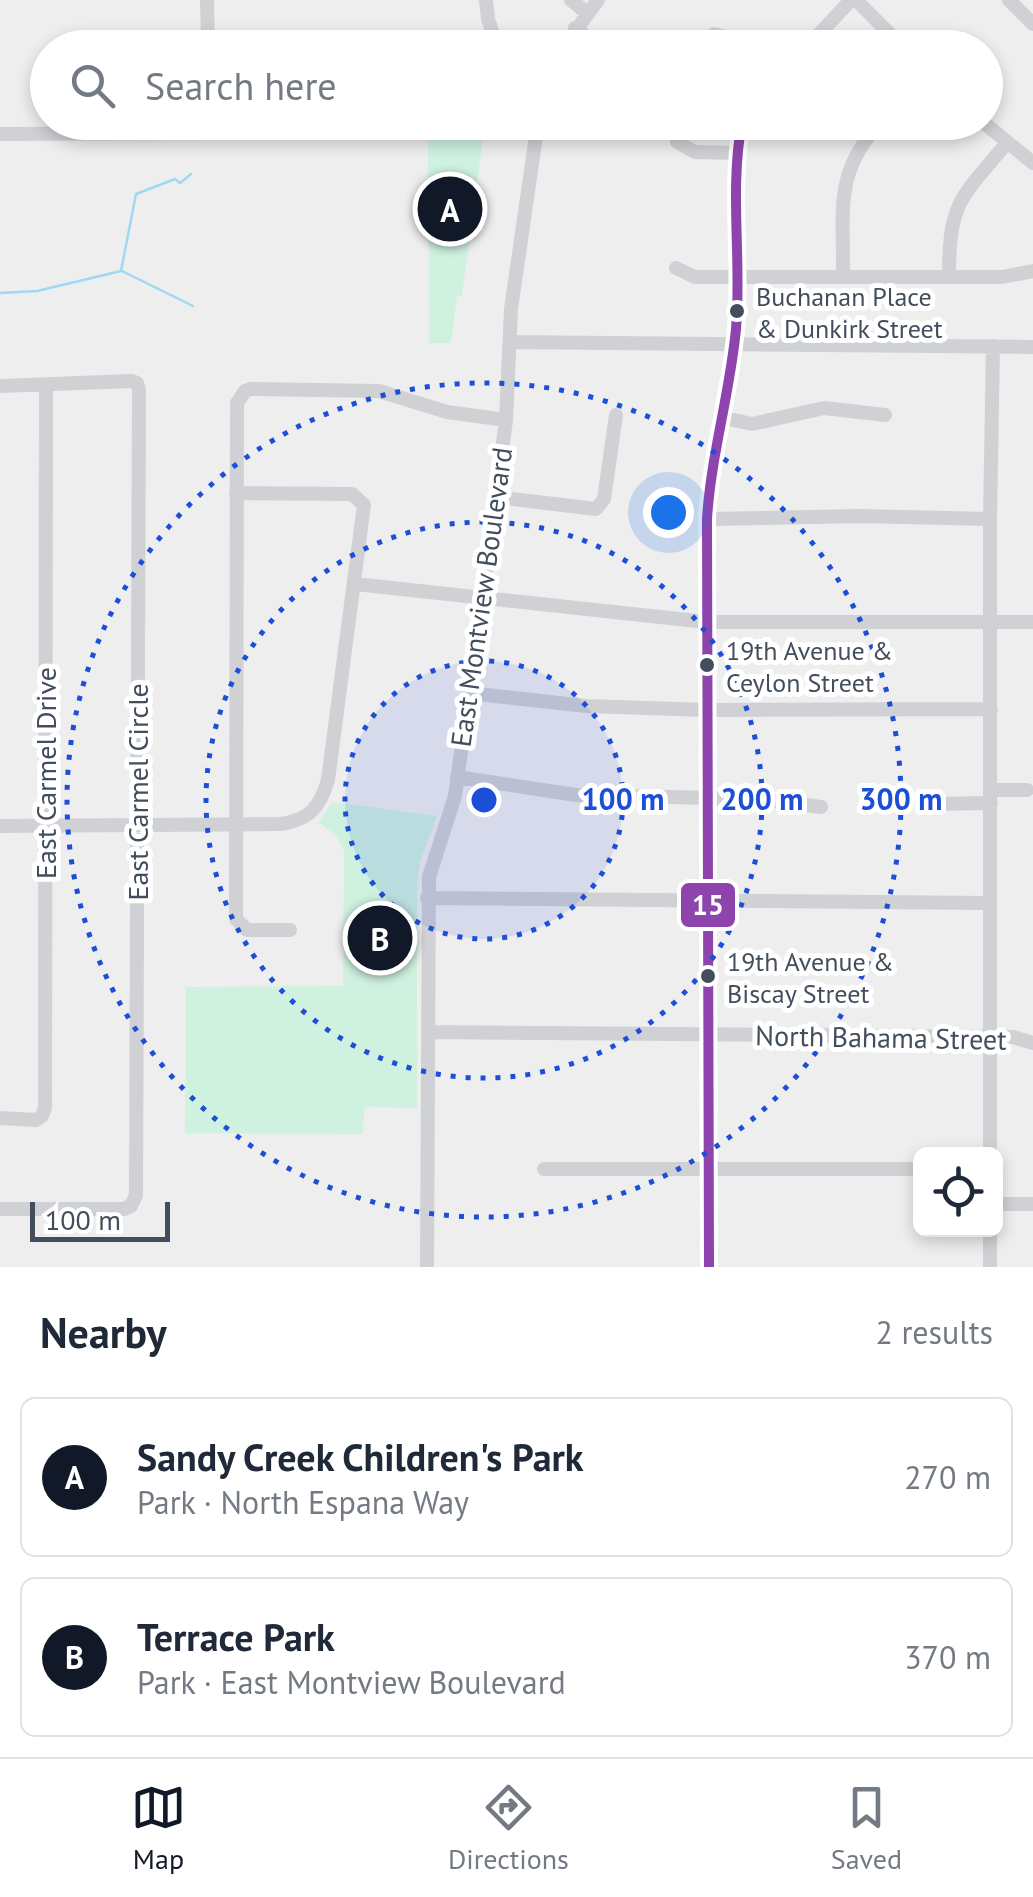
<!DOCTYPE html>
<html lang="en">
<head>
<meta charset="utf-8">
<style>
	:root { --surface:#fff; --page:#f2f2f3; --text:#1f2937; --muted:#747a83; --line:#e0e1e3; --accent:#111827 }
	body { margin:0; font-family:"PT Sans",sans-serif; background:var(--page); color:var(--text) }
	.controls { position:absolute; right:30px; bottom:30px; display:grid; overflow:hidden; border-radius:15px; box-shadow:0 5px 15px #0003 }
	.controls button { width:90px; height:90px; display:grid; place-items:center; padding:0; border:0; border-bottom:2px solid var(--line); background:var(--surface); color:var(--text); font:50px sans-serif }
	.scale { position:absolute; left:30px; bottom:25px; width:140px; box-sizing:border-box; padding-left:10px; border:5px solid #434e5d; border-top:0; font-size:28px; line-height:35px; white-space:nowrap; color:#434e5d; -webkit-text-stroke:8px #fff; paint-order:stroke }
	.you { position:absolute; left:668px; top:512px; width:35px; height:35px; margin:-25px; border:8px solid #fff; border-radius:50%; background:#1a73e8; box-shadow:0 0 0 15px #1a73e833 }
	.badge { display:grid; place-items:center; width:65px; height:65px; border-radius:50%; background:var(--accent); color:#fff; font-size:32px; font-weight:700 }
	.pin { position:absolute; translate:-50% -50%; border:5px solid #fff; box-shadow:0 2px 10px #0006 }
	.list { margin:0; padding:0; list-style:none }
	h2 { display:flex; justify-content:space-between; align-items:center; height:130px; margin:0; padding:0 40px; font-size:42px }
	h2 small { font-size:32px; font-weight:400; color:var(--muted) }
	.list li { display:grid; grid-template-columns:65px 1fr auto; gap:30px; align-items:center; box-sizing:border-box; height:160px; margin:0 20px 20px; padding:0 20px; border:2px solid var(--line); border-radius:15px }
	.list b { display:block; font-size:38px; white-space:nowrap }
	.list p { margin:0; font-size:32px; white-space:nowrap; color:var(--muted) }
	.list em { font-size:32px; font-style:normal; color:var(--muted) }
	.icon { flex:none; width:55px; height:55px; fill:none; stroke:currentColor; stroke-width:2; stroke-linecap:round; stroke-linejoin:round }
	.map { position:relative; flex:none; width:1033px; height:1267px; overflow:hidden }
	.search { position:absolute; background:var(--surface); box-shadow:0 5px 15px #0003; left:30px; right:30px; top:30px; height:110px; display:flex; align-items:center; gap:25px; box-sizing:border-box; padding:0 35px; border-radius:55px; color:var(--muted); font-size:38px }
	.sheet { height:490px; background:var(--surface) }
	nav { display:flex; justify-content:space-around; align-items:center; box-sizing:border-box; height:140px; border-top:2px solid var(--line); background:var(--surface); font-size:28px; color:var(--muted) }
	nav a { display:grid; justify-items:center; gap:5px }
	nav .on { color:var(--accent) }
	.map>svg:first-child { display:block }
	.green { fill:#cff1e0 }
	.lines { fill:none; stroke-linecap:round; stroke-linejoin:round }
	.stream { stroke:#9fd8f4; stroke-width:2.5 }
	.minor { stroke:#cfd1d4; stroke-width:14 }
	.bus-1-casing { stroke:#fff; stroke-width:18 }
	.bus-1 { stroke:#8e44ad; stroke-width:10 }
	.ring { fill:none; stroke:#1d4ed8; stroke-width:5; stroke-dasharray:5 10 }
	.bus-dot { fill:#434e5d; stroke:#fff; stroke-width:4 }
	.labels { text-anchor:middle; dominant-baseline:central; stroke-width:10; stroke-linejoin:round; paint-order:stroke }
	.bus-label { font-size:26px; fill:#434e5d; stroke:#fff; text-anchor:start }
	.street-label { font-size:28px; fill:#434e5d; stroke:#fff }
	.centre { fill:#1d4ed8; stroke:#fff; stroke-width:5 }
	.ring-label { font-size:30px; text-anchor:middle; font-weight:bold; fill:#1d4ed8; stroke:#fff; stroke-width:10; stroke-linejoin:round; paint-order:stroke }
	.line-badge { stroke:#fff; stroke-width:4 }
	.badge-label { font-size:28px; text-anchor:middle; font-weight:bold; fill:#fff }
</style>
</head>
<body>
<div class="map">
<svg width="1033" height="1267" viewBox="0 0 1033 1267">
	<rect width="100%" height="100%" fill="#efeeee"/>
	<path class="green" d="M428,123H485L462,296H457L451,343H429Z
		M332,802L437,816L420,861L417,884V1108L364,1107L363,1134L185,1133L186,987L343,986L344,851L337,837L319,822Z"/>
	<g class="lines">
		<path class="stream" d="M122,271L193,306
			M0,293L37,291L121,271L136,194L175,179L180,183L191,174"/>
		<path class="minor" d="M207,0L208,48
			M486,0L488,19L498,48
			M571,0L587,13
			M856,0L904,48
			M1009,0L1033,24
			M575,28L602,48
			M714,34L731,38L741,48
			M563,48L598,0
			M806,48L851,0
			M983,122L1033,163
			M0,134L208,133V122
			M677,142L695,152L737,153
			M676,268L695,277H1002L1033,271
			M843,275C844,212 833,172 881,122
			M949,277C949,202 960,199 1006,144
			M510,342L1033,347
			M0,386L131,381L137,383L139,390L136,1195L131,1206L124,1209H0
			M720,417L752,424L824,408L885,415
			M495,497L596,509L604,499L616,415
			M707,519L860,516L990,519
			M355,584L706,622H1033
			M468,693L586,706L707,710L991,709
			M457,777L576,795L760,799L821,807
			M991,790H1027
			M927,804L991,803
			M0,826L280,824C310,820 320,807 328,780L364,505L352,494L236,493
			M427,898L990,903
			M290,930H247L236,919L237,403L245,391L251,389L379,391L447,412L506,420
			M428,1032L1013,1037L1033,1043
			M0,1118L36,1120L42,1116L45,1108L46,385
			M990,1154V519L993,346
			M544,1169H920
			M996,1204H1033
			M427,1267L429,877L455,796L506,420L511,309L538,122
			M709,1267L707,519C709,454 729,394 736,329C742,264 726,185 742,122
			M990,1267V1230"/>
		<defs>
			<path id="bus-1" d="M709,1267L707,519C711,455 730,393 736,329C742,260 729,191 742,122"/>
		</defs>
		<use href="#bus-1" class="bus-1-casing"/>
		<use href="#bus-1" class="bus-1"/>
	</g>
	<circle cx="484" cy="800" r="139" fill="#1d4ed8" fill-opacity=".12"/>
	<g class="ring">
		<circle cx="484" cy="800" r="139"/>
		<circle cx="484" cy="800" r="278"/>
		<circle cx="484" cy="800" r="417"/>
	</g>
	<g class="bus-dot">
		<circle cx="737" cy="311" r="9"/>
		<circle cx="707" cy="665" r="9"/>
		<circle cx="708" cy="976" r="9"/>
	</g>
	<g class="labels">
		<g class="bus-label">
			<text x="756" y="296">Buchanan Place<tspan x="756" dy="32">&amp; Dunkirk Street</tspan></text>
			<text x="726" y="650">19th Avenue &amp;<tspan x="726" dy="32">Ceylon Street</tspan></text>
			<text x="727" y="961">19th Avenue &amp;<tspan x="727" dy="32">Biscay Street</tspan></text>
		</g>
		<g class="street-label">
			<text transform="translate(481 597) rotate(-82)">East Montview Boulevard</text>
			<text transform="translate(45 773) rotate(-90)">East Carmel Drive</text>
			<text transform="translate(137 792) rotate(-90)">East Carmel Circle</text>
			<text transform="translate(881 1037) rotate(1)">North Bahama Street</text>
		</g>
	</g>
	<circle cx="484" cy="800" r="15" class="centre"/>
	<g class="ring-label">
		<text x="623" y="810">100 m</text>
		<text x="762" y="810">200 m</text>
		<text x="901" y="810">300 m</text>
	</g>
	<rect class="line-badge" x="679" y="881" width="58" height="48" rx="10" fill="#8e44ad"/>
	<g class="badge-label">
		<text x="708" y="915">15</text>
	</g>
</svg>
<div class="controls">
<button><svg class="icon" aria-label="locate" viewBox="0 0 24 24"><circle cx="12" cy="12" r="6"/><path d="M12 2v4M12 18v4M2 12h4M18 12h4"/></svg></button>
</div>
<div class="scale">100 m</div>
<div class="you"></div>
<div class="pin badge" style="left:450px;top:209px">A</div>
<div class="pin badge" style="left:380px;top:938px">B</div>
<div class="search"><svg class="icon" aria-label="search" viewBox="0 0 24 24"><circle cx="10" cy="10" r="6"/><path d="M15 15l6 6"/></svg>Search here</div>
</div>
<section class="sheet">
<h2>Nearby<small>2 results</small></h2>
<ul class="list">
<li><span class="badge">A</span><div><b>Sandy Creek Children's Park</b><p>Park · North Espana Way</p></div><em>270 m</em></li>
<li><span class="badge">B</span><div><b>Terrace Park</b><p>Park · East Montview Boulevard</p></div><em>370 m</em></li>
</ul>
</section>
<nav>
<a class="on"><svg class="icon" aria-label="map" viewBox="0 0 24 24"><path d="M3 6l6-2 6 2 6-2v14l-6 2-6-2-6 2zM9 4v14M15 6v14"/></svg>Map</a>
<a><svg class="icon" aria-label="directions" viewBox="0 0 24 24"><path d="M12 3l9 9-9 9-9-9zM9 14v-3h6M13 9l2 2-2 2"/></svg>Directions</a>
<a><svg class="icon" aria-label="saved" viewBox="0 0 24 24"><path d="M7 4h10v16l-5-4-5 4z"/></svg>Saved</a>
</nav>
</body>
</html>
